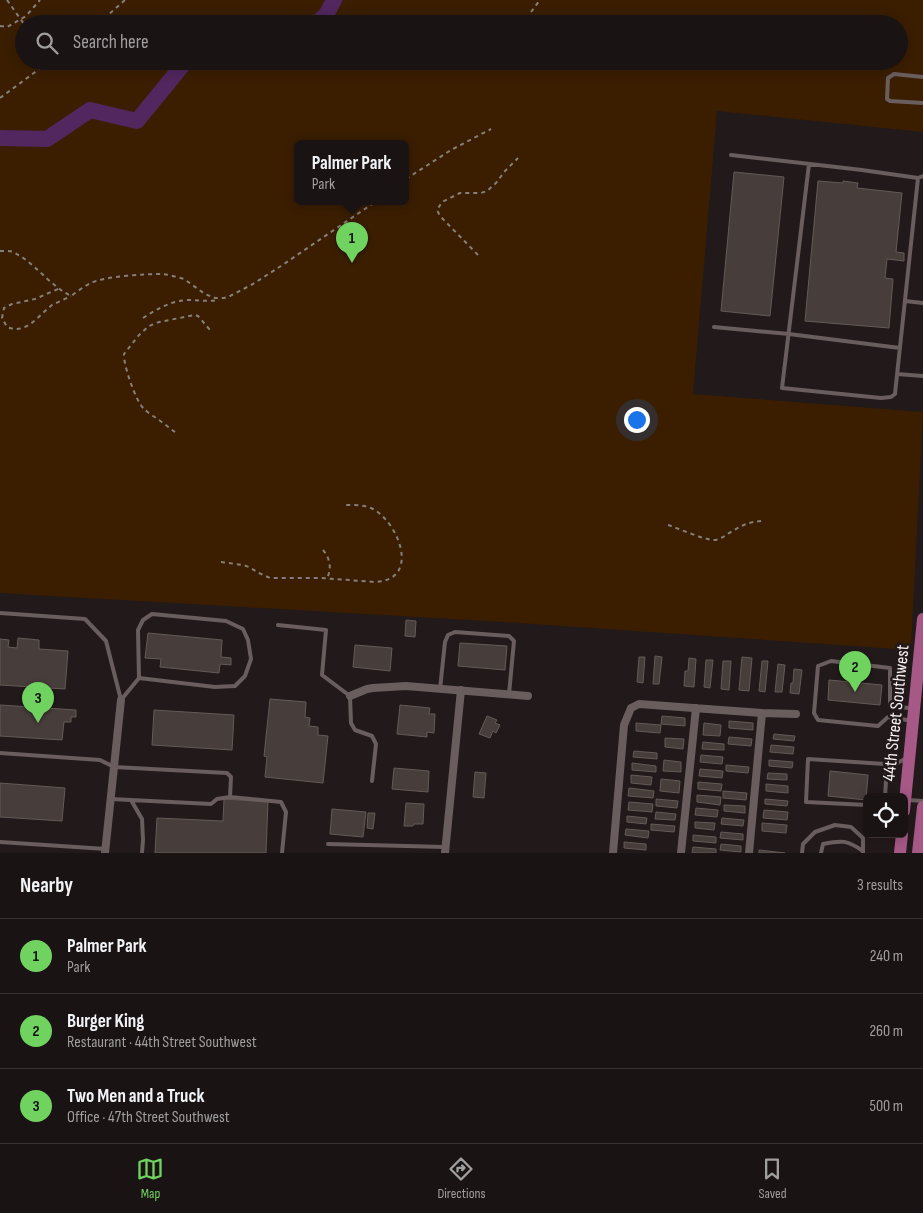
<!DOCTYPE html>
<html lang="en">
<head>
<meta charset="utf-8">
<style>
	:root { --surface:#1a1314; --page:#231c1d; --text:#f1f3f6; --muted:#9f9ea0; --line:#383234; --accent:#70d35f }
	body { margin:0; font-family:"Sofia Sans Condensed",sans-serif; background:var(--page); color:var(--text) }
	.controls { position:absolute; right:15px; bottom:15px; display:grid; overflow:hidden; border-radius:8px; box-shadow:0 2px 12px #0003 }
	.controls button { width:45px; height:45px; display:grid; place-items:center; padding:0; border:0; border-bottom:1px solid var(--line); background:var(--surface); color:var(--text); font:25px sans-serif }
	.you { position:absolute; left:636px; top:419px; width:18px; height:18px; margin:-12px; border:4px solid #fff; border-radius:50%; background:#1a73e8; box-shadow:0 0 0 8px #1a73e833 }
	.badge { display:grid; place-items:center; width:32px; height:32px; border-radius:50%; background:var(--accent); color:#111; font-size:16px; font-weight:700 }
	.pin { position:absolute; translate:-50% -41px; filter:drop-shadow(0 1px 2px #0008) }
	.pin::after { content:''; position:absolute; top:26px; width:18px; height:15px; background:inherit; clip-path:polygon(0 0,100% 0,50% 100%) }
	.popup { position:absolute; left:294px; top:140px; width:115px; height:65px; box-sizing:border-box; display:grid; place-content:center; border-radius:8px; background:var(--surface); filter:drop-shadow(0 1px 4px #0005); font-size:16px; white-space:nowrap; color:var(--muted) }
	.popup b { font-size:19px; color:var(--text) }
	.popup::after { content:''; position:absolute; left:50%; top:100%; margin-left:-10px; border:10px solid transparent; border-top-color:var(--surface) }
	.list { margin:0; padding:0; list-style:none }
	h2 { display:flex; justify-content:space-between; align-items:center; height:65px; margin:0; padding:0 20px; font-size:21px }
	h2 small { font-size:16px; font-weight:400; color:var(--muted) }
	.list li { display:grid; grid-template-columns:32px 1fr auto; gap:15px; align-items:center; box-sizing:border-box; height:75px; padding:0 20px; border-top:1px solid var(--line) }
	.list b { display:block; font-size:19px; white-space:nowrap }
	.list p { margin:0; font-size:16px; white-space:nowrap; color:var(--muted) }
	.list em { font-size:16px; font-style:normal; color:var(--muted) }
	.icon { flex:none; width:28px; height:28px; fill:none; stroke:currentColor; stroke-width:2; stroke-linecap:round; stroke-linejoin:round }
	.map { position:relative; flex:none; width:923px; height:853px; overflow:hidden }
	.search { position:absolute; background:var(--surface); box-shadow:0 2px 12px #0003; left:15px; right:15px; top:15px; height:55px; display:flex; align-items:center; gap:12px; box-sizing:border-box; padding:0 18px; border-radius:28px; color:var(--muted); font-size:19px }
	.sheet { height:290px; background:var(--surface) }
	nav { display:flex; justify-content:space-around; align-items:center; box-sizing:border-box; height:70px; border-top:1px solid var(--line); background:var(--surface); font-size:14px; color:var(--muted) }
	nav a { display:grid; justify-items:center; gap:2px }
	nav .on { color:var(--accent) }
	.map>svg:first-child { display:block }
	.green { fill:#3b1e00; fill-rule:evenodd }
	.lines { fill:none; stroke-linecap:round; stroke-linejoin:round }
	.river { stroke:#52265e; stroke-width:16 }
	.building { fill:#473d3b; stroke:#645a57 }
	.path { stroke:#867e7f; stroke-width:2; stroke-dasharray:4 4; stroke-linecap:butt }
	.service { stroke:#695d5e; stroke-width:4 }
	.minor { stroke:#695d5e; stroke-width:8 }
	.primary { stroke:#a65886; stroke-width:12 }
	.labels { text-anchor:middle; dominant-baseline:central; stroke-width:5; stroke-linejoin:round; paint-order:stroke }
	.street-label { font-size:18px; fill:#f7f1f1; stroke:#22191a }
</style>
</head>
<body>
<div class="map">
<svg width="923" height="853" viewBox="0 0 923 853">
	<rect width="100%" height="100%" fill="#22191a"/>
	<path class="green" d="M0,0H923V132L717,111L693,394L923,412L911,647L898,646L897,649L504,622L0,593ZM24,24H899V61H24ZM298,144H406V202H298Z"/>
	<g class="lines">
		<path class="river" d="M316,24L326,15L334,0
			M0,138L47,139L90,110L137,121L186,61"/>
	</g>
	<path class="building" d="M734,172L784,177L770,316L721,311Z
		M818,181L843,183V181L858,183L857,188L902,193L896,252L904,253V261L887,259L885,278L893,279L889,328L805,321Z
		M406,620L416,621L415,637L405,636Z
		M148,633L222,640L221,657L231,658V665L220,664L219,673L160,667L161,659L145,658Z
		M18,638L39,640V649L68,651L65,689L0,685V639L9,640L8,647L17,648Z
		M460,643L507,646L505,670L458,666Z
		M355,645L392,648L390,671L353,667Z
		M655,656L662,657L659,684H653Z
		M639,657H645L643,683L637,682Z
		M742,657L752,658L749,691L739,690Z
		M689,658L696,659L694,687L684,686L685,671H688Z
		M706,660H713L710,688L704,687Z
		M723,661H731L729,690L721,689Z
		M762,661H768L765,692L759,691Z
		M778,664L785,665L782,692H775Z
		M794,669L802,670L799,694L790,693L791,683H793Z
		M829,680L882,685L880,705L828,700Z
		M270,699L306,702L305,717L310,718L309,726L318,727V735L328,736L323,783L265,777L267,757L264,756Z
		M0,705L76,710V717H71V722H64L62,740L0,736Z
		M400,705L430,708L429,714H435L434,733L427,732V737L397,734Z
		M154,710L234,715L232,750L152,745Z
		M487,716L497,720L495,723L500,725L496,733L493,731L490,738L479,734Z
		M662,716L685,718V726L661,724Z
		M729,721L753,723V730L729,728Z
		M636,723L661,725L660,733L636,731Z
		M704,723L721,725L720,736L703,735Z
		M774,734L795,736L794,741L773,739Z
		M729,737L752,739L751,746L728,744Z
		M665,738L684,739L683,749L665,747Z
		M703,742L724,744V750L702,749Z
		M771,745L794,747L793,754L770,752Z
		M634,751L657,753V759L633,757Z
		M701,755L723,757L722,764L700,762Z
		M664,760L681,762V772L663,771Z
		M769,760L793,762L792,768L769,766Z
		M632,763L656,766V772L632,770Z
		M726,765L749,767L748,773L726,771Z
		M394,768L429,771L428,792L392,789Z
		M700,769L723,771L722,778L699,776Z
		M830,771L868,775L866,800L828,796Z
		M475,772L486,773L484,798L473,797Z
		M768,773L787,774V780L767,779Z
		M631,775L652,777L651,785L631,783Z
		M661,779L680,781L679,793L660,791Z
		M698,782L722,784L721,791L698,789Z
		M0,783L65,788L62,821L0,817Z
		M766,784L788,786V793L766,791Z
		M629,788L654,791L653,798L628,796Z
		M723,791L747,793L746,800L723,798Z
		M697,795L721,797L720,805L697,802Z
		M224,799L268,802L266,853H155L157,818L223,821Z
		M656,799L678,801L677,808L656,806Z
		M765,799L788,801L787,806L765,804Z
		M629,802L653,804L652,812L628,810Z
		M406,803L424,804L423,824H414L413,826H404Z
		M724,805L745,806V813L724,811Z
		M696,808L718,810L717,817L695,815Z
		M332,809L366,812L363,837L330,834Z
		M764,810L788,812L787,820L763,818Z
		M656,812L676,814L675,820L655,819Z
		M368,813H375L373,829L367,828Z
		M627,816L647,818L646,824L627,822Z
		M722,818L744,820L743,826L721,824Z
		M695,822L715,823L714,830L695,828Z
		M762,823L787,825L786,833L762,831Z
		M651,824L675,826L674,832L651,830Z
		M626,829L649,831L648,838L625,835Z
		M721,832L743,834V840L720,838Z
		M693,835L716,837V843L693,841Z
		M624,842L646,844V850L624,848Z
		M721,844L741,846V852L720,850Z
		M693,847L716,849V853H692Z
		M759,850L785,853H759Z"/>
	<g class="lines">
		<path class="path" d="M7,0L24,24
			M531,12L540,0
			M98,24L125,0
			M0,26L7,27L26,16L40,0
			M0,98L50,61
			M406,179L451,150L491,129
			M0,251C5,251 11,250 15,253C36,264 49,285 71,296C77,292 84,286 91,283C105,276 145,274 162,274L169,275L184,279L205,294L215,298H224L230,296L253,284L281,266L375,202
			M478,255L440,216L437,210L442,202L460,193H481L487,191L496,183L505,171L518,158
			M58,289L35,299L12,304L4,308L2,318L7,327C26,335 38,316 52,305C58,302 65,299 71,296
			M143,318C157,309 171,301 187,300C198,300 209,302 219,300
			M175,432C168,427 161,421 153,416C150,414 146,411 144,409C136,402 123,364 124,354L139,335L149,326L159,322L195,315L198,316L210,330
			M668,525C680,529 702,539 713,540C721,540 725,535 731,532C742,525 751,521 764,521
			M323,550C330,558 332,569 327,578
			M221,562L243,565L249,567L259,573L270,578H321L375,582C421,580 399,523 373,509C365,505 355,505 346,505"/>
		<path class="service" d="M923,77L894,74L888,78L887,99L890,101L923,103
			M731,155L862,170L918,178L923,176
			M809,164L782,388L881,398L891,397L895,394L918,178
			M905,301L923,303
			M714,327L789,334L900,348
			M897,374L923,376
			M0,613L85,619L106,641L121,700
			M278,625L326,630L322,675L350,696L351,723L355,730L372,736L376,744L372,781
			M440,689L445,642L448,635L455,632L509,636L514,641L509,694
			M121,700L139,678L215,687L235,686L245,676L251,659L248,640L243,629L226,621L152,614L143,620L138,630L139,678
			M909,719L907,720L888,717L878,726L818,720L814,713L818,666L831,661L890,668V706L909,708L910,710
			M0,753L100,760L114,767L227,773L231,777L230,797L281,802L286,812L282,853
			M885,797L887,764
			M111,799L211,804L217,799L230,797
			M131,800L142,819L143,840L142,853
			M908,800L923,801
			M867,805L806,802L808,759L885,764L897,763L905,759
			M0,842L106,849
			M328,844L445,847
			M802,853L803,844L815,832L835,825L851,827L863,838V853
			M821,853L823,844C842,840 847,840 863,851"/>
		<path class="minor" d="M350,696L367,689L373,688L406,686L528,696
			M105,853L121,700
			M445,853L461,690
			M613,853L624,725L631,708L639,704L762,713L796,714
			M681,853L696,708
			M749,853L762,713"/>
		<path class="primary" d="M904,811L923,619
			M900,853L902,834
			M918,853L923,807"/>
	</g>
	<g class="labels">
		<g class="street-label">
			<text transform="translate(896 713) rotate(-84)">44th Street Southwest</text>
		</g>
	</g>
</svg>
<div class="controls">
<button><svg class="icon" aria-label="locate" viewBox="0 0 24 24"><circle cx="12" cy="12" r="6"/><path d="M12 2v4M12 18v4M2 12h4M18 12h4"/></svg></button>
</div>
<div class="you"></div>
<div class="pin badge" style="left:352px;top:263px">1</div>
<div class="popup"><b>Palmer Park</b>Park</div>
<div class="pin badge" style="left:855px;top:692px">2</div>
<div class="pin badge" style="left:38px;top:723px">3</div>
<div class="search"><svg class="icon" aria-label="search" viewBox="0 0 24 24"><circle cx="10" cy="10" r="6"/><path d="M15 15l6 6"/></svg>Search here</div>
</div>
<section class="sheet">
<h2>Nearby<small>3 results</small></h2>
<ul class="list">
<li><span class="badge">1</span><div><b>Palmer Park</b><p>Park</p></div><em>240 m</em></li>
<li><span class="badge">2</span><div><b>Burger King</b><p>Restaurant · 44th Street Southwest</p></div><em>260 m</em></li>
<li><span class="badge">3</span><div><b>Two Men and a Truck</b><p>Office · 47th Street Southwest</p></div><em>500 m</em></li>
</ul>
</section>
<nav>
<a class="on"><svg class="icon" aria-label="map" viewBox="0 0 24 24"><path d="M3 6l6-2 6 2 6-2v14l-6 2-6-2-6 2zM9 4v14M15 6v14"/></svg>Map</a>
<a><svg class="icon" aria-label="directions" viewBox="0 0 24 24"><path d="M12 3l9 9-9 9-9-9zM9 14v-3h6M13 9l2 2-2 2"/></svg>Directions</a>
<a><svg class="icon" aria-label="saved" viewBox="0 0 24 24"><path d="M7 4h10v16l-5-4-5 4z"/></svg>Saved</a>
</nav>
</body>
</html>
